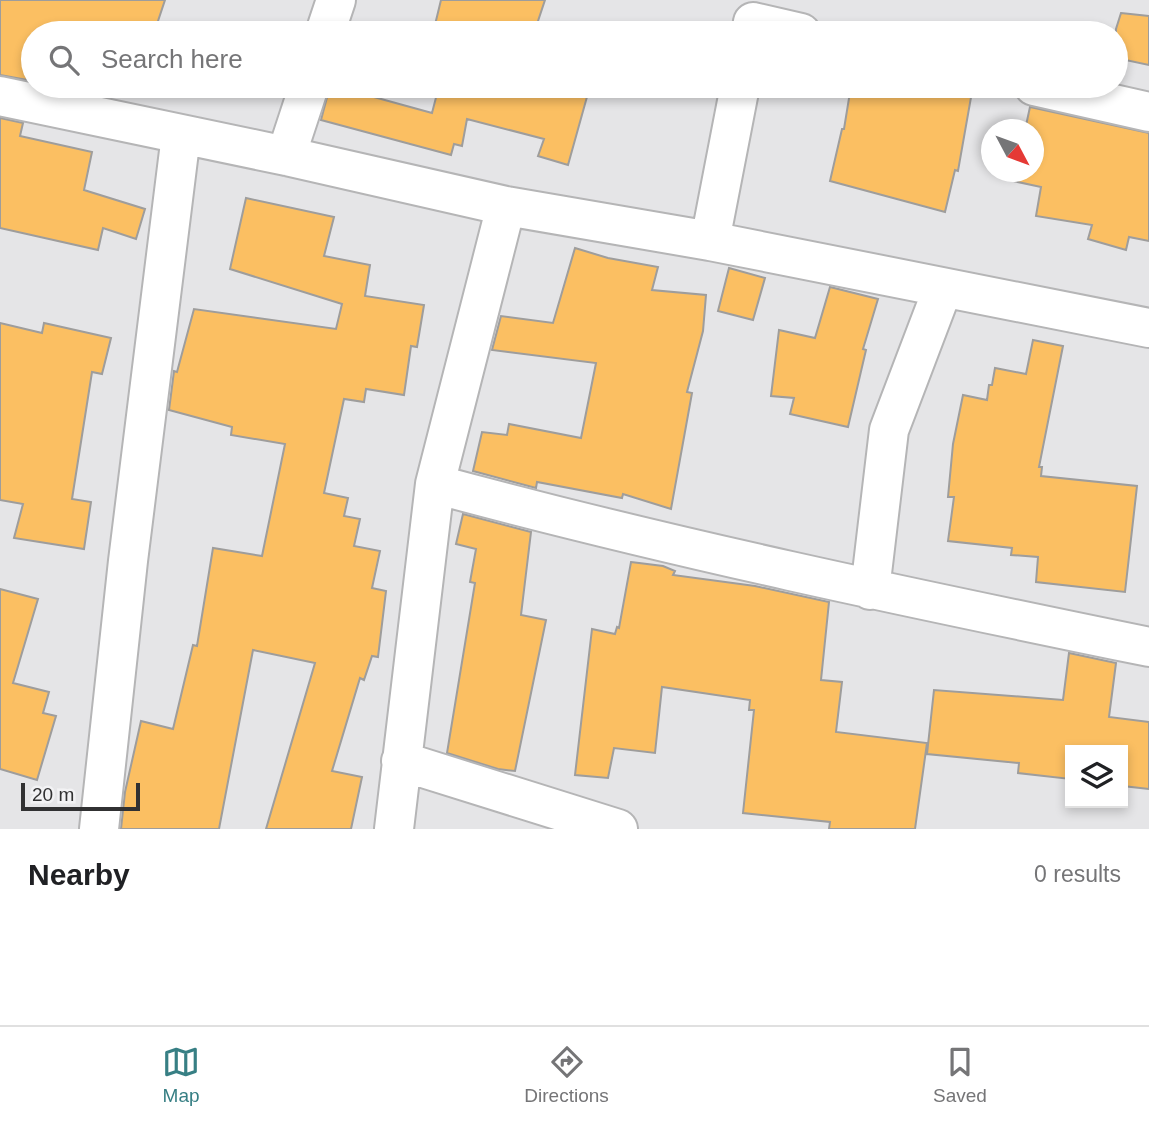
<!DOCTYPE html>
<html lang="en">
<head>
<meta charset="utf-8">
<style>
	:root { --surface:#fff; --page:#f6f6f6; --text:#202124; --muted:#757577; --line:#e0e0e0; --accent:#377f84 }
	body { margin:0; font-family:Helvetica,sans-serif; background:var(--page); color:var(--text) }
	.controls { position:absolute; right:21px; bottom:21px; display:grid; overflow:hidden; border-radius:0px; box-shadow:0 4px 10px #0003 }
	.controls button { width:63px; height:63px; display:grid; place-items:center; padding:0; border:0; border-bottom:2px solid var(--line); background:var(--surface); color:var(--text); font:35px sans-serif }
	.compass { position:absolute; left:981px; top:119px; width:63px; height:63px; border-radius:50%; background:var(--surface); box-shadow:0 4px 10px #0003; rotate:131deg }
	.scale { position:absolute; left:21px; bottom:18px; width:119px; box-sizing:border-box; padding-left:7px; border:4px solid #313132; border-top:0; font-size:19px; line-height:24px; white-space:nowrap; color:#313132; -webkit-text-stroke:5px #f2f2f4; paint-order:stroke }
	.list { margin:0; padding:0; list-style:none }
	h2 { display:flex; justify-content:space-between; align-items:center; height:91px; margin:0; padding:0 28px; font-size:30px }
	h2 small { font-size:23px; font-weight:400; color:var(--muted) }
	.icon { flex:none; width:38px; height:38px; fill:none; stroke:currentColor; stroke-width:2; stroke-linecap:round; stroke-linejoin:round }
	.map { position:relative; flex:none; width:1149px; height:829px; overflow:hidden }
	.search { position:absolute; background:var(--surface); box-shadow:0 4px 10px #0003; left:21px; right:21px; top:21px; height:77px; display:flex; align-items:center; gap:18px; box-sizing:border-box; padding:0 24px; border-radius:38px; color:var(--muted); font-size:26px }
	.sheet { height:196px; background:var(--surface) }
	nav { display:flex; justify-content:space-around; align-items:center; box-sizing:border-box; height:98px; border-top:2px solid var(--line); background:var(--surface); font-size:19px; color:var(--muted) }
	nav a { display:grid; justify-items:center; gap:4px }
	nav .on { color:var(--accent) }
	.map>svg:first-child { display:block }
	.building { fill:#fbbf62; stroke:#9e9d9c; stroke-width:2 }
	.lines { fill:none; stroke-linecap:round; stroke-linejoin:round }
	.minor-casing { stroke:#b5b5b6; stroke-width:42 }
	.minor { stroke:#fff; stroke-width:38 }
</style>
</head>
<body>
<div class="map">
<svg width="1149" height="829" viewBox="0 0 1149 829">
	<rect width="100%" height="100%" fill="#e5e5e7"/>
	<path class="building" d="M0,0H165L154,33H33V81L0,75Z
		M441,0H545L534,33H433Z
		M1121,13L1149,16V65L1116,58V29Z
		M330,86H365L363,94L432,113L439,86H590L568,165L538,156L544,139L467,119L462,146L454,144L451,155L321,120Z
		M851,86H973L958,171L955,170L945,212L830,181L842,129H844Z
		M1030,107L1149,133V241L1129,237L1126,250L1088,239L1092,225L1036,216L1041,187L1013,181L1015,172H1033V130H1025Z
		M0,118L23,123L20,136L92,152L84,190L145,209L136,239L103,228L98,250L0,228Z
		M246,198L334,217L324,256L370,265L365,296L424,305L417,347L411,346L404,395L366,389L364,402L344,399L324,493L348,498L344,516L360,519L354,546L380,551L372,588L386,591L378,657L372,656L364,680L360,678L332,771L362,777L351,829H266L315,663L253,650L219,829H121L125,792L141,721L173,729L193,645L197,646L213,548L262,556L285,444L231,435L232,427L169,410L174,371L177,372L194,309L336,329L342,304L230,269Z
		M575,248L608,258L658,267L652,290L706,295L703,331L687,392L692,393L671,509L623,494L622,498L537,482L536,488L473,471L482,432L507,435L509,424L581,438L596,363L492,350L501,316L553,323Z
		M729,268L765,278L753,320L718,311Z
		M830,287L878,299L863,349L866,350L848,427L790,414L794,398L771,396L779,330L815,338Z
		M0,323L42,333L44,323L111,338L102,374L92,372L72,499L91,502L84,549L14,538L23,504L0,500Z
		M1033,340L1063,346L1039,467H1042L1041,476L1137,486L1125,592L1036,582L1038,557L1011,555L1012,548L948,541L954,497H948L953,444L963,395L987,400L989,385H992L995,368L1026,374Z
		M463,514L531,532L521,615L546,620L515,771L498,769L447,753L475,583L470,582L476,549L456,544Z
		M631,562L663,566L675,571L673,575L755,586L829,602L821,680L842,682L836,732L927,743L915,829H829L830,822L743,813L754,710H749L750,700L662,687L655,753L614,748L608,778L575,775L592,629L615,634L617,627L619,628Z
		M0,589L38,599L13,683L49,692L43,713L56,716L37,780L0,769Z
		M1069,653L1116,663L1109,717L1149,722V789L1123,786V750H1070V779L1018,773L1019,763L927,754L934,690L1063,700Z"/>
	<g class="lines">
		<defs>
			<path id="minor" d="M325,33L336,0
				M751,33L753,22L801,33
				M1034,86L1149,112
				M0,96L286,156L506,206L710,241L740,86
				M286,156L309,86
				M710,241L1149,328
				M435,484C671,548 910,598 1149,647
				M870,590L889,430L943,288
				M401,761L618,829
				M99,829L128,561L181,135
				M394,829L435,484L506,206"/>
		</defs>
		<use href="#minor" class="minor-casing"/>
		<use href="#minor" class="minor"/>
	</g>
</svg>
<div class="controls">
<button><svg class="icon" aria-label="layers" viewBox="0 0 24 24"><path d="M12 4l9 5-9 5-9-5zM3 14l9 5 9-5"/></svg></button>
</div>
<svg class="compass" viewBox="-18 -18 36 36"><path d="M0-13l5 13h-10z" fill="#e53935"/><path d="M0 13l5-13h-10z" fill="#757577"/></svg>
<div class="scale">20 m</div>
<div class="search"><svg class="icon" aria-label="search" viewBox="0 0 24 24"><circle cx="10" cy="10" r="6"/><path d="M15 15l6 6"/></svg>Search here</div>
</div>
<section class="sheet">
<h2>Nearby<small>0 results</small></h2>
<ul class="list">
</ul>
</section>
<nav>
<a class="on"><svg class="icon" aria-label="map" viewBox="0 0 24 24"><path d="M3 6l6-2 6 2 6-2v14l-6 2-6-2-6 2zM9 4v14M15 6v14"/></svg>Map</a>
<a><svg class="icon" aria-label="directions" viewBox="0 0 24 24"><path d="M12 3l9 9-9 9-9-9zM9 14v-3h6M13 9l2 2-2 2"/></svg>Directions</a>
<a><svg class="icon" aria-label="saved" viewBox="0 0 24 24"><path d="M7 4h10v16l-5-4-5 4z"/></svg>Saved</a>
</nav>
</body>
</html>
